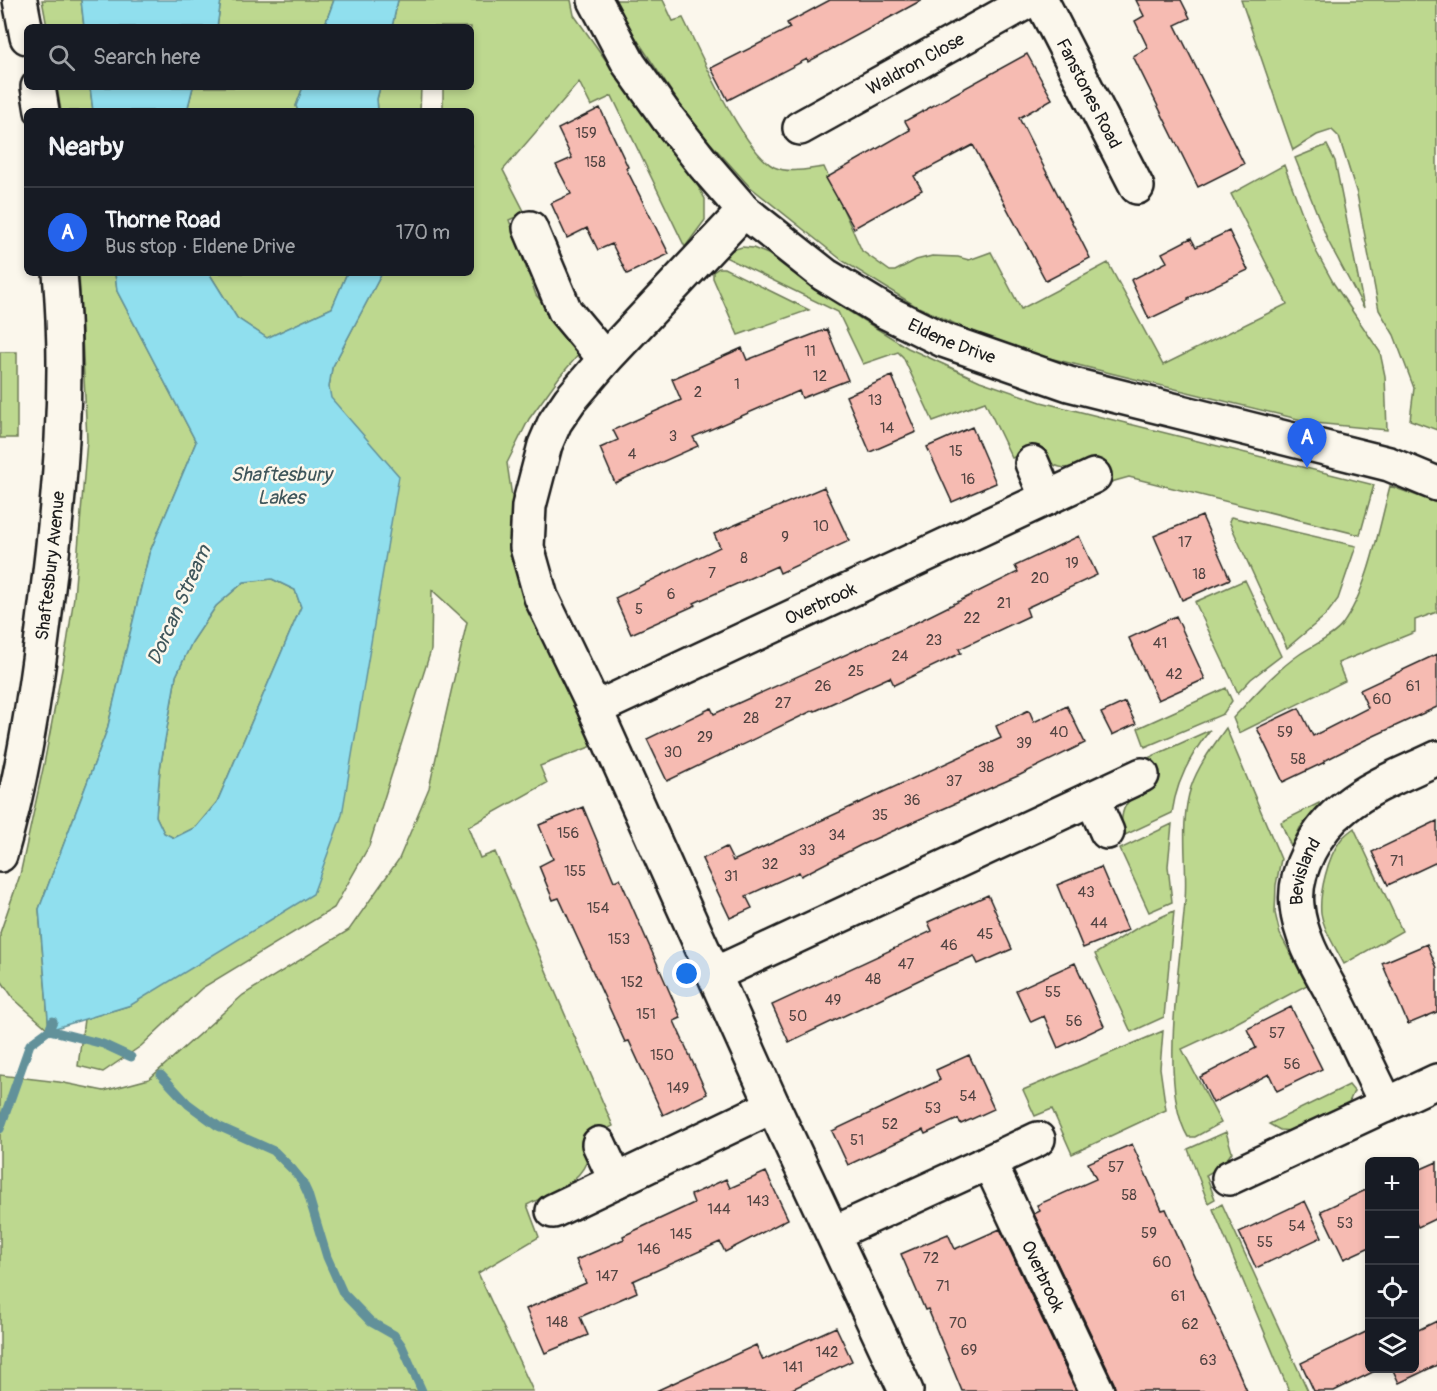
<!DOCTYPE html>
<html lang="en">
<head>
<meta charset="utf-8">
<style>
	:root { --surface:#171b24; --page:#242831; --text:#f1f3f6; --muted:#9ea1a6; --line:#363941; --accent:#2563eb }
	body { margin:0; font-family:Pangolin,sans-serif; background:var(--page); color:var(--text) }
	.controls { position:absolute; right:18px; bottom:18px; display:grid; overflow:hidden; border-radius:9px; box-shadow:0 3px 9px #0003 }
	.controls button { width:54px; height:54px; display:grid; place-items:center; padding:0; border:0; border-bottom:2px solid var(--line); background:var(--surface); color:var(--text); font:30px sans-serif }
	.you { position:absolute; left:687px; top:974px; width:21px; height:21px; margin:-15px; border:4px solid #fff; border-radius:50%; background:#1a73e8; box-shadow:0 0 0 9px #1a73e833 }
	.badge { display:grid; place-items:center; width:39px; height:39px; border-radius:50%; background:var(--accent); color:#fff; font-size:20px; font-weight:700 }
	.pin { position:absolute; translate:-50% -50px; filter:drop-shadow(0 2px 3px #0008) }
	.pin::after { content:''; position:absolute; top:32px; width:21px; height:18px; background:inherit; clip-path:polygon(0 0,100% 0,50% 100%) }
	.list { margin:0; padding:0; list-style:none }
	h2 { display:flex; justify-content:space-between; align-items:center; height:78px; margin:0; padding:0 24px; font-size:26px }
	h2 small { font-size:20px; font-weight:400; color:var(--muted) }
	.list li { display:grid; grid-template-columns:39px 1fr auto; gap:18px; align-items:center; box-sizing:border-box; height:90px; padding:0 24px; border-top:2px solid var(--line) }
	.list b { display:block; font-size:22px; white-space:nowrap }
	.list p { margin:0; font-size:20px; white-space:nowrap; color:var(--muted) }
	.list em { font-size:20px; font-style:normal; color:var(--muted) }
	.icon { flex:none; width:33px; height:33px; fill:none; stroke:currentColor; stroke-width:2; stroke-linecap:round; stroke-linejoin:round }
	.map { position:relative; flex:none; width:1437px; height:1391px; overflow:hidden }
	.search { position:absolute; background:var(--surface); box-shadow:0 3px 9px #0003; left:24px; top:24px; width:450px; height:66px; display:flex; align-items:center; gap:15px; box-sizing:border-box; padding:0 21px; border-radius:9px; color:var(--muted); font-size:22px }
	.panel { position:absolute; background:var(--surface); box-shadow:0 3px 9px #0003; left:24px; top:108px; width:450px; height:168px; border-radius:9px }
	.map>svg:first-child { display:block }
	.green { fill:#bdd88f; stroke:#6c7a56; stroke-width:1.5 }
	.water { fill:#90dfee; stroke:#62919a; stroke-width:1.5; fill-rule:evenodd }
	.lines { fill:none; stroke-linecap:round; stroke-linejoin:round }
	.stream { stroke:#62919a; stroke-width:9 }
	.building { fill:#f6bbb2; stroke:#1c1c1c; stroke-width:1.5 }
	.minor-casing { stroke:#1c1c1c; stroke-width:38 }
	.minor { stroke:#fbf7ec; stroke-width:33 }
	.labels { text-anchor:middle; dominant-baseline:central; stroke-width:5; stroke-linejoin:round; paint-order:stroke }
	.number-label { font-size:15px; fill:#524442 }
	.street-label { font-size:18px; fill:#1c1c1c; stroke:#fbf7ec }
	.water-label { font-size:20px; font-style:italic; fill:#3f565b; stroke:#fbf7ec }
</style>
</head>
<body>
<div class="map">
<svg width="1437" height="1391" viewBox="0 0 1437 1391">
	<rect width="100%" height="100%" fill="#fbf7ec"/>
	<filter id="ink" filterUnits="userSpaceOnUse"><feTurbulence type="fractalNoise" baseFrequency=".0167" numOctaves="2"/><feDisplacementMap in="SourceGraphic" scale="12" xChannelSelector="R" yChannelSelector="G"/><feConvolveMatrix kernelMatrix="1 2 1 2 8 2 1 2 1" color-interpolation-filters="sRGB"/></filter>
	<g filter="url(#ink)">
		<path class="green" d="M42,0H81L84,27H47Z
			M221,0H334L324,27H217Z
			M398,0H571L574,15L631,96L694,179L705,199V220L685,247L612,96L591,106L579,82L503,170L525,213L509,220L536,295L581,352L560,376L529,419L507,463L523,571L595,745L540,766L547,783L468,827L480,858L495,852L613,1126L587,1139C587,1146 589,1157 586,1163C577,1185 546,1195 527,1205L539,1237L478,1273L533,1391H0V1075L59,1082L104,1091L149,1079L243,995L349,930L399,859L429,788L467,622L432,590L431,650L369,846L334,908L202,988L141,1046L103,1072L78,1066L84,1019L131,1005L398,476L330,398L329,387L332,368L382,273H471V111H443V87H471V27H392Z
			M615,0H663L673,21L683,18C700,52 743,151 774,167C789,174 808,169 824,167L862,251L890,271H895L916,260L932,256L958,257L969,260L991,252L1021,309L1108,263L1163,365L1287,304L1231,194L1284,165L1317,253L1334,284L1380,352L1385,376L1387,430L1314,423L1029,353L964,328L914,305L843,261L749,186L697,128L678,102L632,32Z
			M1241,0H1437V430L1410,420L1414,388L1394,335L1379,310L1357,194L1339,137L1332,130L1317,135L1293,150C1275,100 1259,50 1241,0Z
			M57,87H90L93,111H61Z
			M193,87H303L296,106L298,111H187Z
			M380,87H421L420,111H378L377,99Z
			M1327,145L1335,161L1364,308L1328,241L1295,158Z
			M742,247L753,248L768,254L819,293L908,348L980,381L1041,402L1374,485L1360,535L1129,477L1111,482L1097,458C1071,471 1054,474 1036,448L1012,458L985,402L933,421L903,357L898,352L863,364L838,312L719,254Z
			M719,268H724L809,310L738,335L713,278V272Z
			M79,273H115L117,291L196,442L149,554L107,730L39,909L49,1030L14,999L0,979V933L20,875L44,764L67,643L74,597L87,440Z
			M209,273H347L332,308L267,338L237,318Z
			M0,352H17V438H0Z
			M1390,486L1437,503V612L1415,620V632L1338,663L1345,681L1239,733L1233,718C1254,696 1275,671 1300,654C1313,645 1333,637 1342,625C1368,590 1379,528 1390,486Z
			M1231,517L1356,546L1338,599L1326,615L1287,648L1233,530L1229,521Z
			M272,579L295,590L301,607L217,802L196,827L174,838L164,833L156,816L160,769L176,676L192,642L216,606L244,582Z
			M1245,580L1281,656L1251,679L1238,693L1195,602Z
			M1226,688L1232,701L1223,714L1145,747L1138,728Z
			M1226,728L1281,859L1276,885L1275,913L1280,934L1307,985L1225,1029L1182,1049L1221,1123L1195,1137H1188C1158,1088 1181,959 1185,901C1188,863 1179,825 1191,787C1198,766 1213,746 1226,728Z
			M1210,730C1191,754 1176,783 1172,813L1123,836C1117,804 1130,798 1154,782L1146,759Z
			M1319,803V805L1300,828L1291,847L1281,822Z
			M1172,824L1168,866L1172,902L1149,912L1120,849Z
			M1354,828L1402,931L1344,964C1336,948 1324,931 1321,913C1319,893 1328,857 1340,841C1343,836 1349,832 1354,828Z
			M1174,911L1164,1017L1131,1032L1095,954L1137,928Z
			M1163,1031L1160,1068L1166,1110L1072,1154L1052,1109L1035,1116L1023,1090Z
			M1349,1085L1354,1091L1349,1102L1341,1110L1293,1131L1280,1130L1269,1124Z
			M1226,1132L1232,1152L1223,1165L1206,1175L1215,1199L1208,1203L1188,1149Z
			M1222,1204L1308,1391H1289L1213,1209Z"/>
		<path class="water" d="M81,0H221L217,27H84Z
			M334,0H398L392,27H324Z
			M90,87H193L187,111H93Z
			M303,87H380L377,99L378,111H298L296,106Z
			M115,273H209L237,318L267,338L332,308L347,273H382L332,368L329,387L331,398L399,476L342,815L313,894L131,1005L49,1030L39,909L107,730L149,554L196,442L117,291ZM272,579L295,590L301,607L217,802L196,827L174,838L164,833L156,816L160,769L176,676L192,642L216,606L244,582Z"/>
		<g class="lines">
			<path class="stream" d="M53,1021L49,1030L103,1044L131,1057
				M161,1075L188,1104L218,1126L274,1151L293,1170L302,1181L308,1194L327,1257L343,1293L371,1322L394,1335L402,1346L422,1391
				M0,1129L30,1044L49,1030"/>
		</g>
		<path class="building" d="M830,0H922L808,62L807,59L728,100L711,68L790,28L787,23Z
			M1136,0H1181L1190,18L1175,25L1244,164L1198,187L1133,56L1148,48L1135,21L1144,16Z
			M1027,54L1052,99L1019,118L1090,258L1046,281L973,145L914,176L922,190L854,228L826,178L910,130L905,121Z
			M600,108L628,167L626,168L669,254L627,274L612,244L598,250L587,228L567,238L551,203L571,194L556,165L572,158L558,129Z
			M1229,231L1248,270L1188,298L1189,300L1149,319L1131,280L1167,262L1162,253L1191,238L1196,247Z
			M827,329L848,380L802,398L799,391L693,437L698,446L615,483L600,448L618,440L613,430L681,400L672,379L742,348L747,360Z
			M892,376L916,432L870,452L846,396Z
			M972,427L996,483L952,502L927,447Z
			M824,487L849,541L780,573L777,566L694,603L696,605L631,634L615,598L720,547L714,534Z
			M1202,516L1230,579L1182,600L1154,536Z
			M1079,536L1097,575L1026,608L1029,616L959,649L961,653L894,685L890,677L815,711L814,710L667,781L647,739L711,708L714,714L907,627L1018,572L1015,566Z
			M1176,616L1205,679L1158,700L1129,638Z
			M1437,654V707L1365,740L1324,761L1325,762L1283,782L1257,728L1299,708L1313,736L1368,708L1360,690Z
			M1125,702L1136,724L1112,735L1101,713Z
			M1067,706L1085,743L1020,775L861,845L801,876L799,872L746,896L752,908L730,918L702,859L726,847L733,861L1001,738L996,726L1029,710L1034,722Z
			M583,807L614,881L620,879L681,1018L674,1021L707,1094L663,1115L629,1041L625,1042L559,898L553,900L539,866L553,859L539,825Z
			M1437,821V862L1388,885L1372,852Z
			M1101,867L1128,930L1083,948L1057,885Z
			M988,895L1012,949L978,964L974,956L940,970L789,1042L772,1005L932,931L928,922Z
			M1427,944L1437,968V1012L1408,1024L1382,963Z
			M1075,963L1104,1026L1058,1048L1044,1016L1031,1022L1016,990Z
			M1291,1007L1322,1069L1277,1091L1269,1074L1213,1103L1200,1077L1256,1048L1247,1029Z
			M969,1055L994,1109L961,1124L958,1119L925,1134L923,1130L848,1165L832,1131L940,1080L936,1070Z
			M1132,1144L1162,1210L1166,1209L1247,1391H1115L1114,1383L1034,1214L1040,1211L1037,1205L1096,1179L1088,1163Z
			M1437,1162V1218L1418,1227L1414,1219V1172Z
			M766,1172L788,1219L725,1252L720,1242L633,1281L637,1292L580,1317L588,1335L545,1353L526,1309L586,1283L576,1260L624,1239L623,1236L694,1203L691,1195L726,1179L730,1188Z
			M1370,1188V1247L1344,1259L1321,1211Z
			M1305,1201L1322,1237L1256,1268L1239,1232Z
			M1000,1229L1076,1391H962L928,1309L925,1310L901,1254L948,1234L955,1249Z
			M1437,1321V1365L1399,1383L1392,1368H1414V1332Z
			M836,1327L852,1361L788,1391H656L756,1345L763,1360Z
			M1370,1330V1368H1381L1334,1391H1314L1301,1363Z"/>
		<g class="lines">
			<defs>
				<g id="minor">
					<path d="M20,0L27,37"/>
					<path id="s1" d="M595,0L629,64L666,116L705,166L744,211L825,275L886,312L943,340L1069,384L1389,464L1437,484"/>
					<path id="s2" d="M1041,0L1137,187"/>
					<path d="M38,87L42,111"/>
					<path id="s3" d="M800,128L1030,0"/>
					<path d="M744,211L605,359L570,400L555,422L545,445L529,506L527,547L541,597L595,709L773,1106L906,1391"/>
					<path d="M530,228L565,311L605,359"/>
					<path d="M1032,463L1047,498"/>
					<path id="s4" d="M595,709L1094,476"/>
					<path d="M1092,798L1107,832"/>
					<path id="s5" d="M0,855C24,774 36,688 46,605C60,494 70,384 60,273"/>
					<path d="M715,974L1142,775"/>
					<path id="s6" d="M1387,1105C1369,1069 1353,1034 1335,998C1320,970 1300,939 1297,906C1293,871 1317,828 1345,807C1372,785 1406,773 1437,758"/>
					<path d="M599,1144L616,1181"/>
					<path d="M989,1162L1038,1139"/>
					<path d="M1229,1178L1437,1081"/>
					<path d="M553,1211L773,1106"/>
					<path id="s7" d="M834,1233L989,1162L1097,1391"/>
				</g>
			</defs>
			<use href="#minor" class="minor-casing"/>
			<use href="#minor" class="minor"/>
		</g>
	</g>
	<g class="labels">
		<g class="number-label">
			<text x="586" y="133">159</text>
			<text x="595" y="162">158</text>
			<text x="810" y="351">11</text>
			<text x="820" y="376">12</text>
			<text x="737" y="384">1</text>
			<text x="698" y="392">2</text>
			<text x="875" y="400">13</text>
			<text x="887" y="428">14</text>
			<text x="673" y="436">3</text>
			<text x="956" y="451">15</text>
			<text x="632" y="454">4</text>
			<text x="968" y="479">16</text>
			<text x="821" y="526">10</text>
			<text x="785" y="537">9</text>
			<text x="1185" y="542">17</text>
			<text x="744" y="558">8</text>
			<text x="1072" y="563">19</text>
			<text x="712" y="573">7</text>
			<text x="1199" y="574">18</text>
			<text x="1040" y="578">20</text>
			<text x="671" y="594">6</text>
			<text x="1004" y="603">21</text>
			<text x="639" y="609">5</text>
			<text x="972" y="618">22</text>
			<text x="934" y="640">23</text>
			<text x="1160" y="643">41</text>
			<text x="900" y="656">24</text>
			<text x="856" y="671">25</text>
			<text x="1174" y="674">42</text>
			<text x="823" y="686">26</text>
			<text x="1413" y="686">61</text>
			<text x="1382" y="699">60</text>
			<text x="783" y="703">27</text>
			<text x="751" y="718">28</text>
			<text x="1059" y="732">40</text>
			<text x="1285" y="732">59</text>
			<text x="705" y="737">29</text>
			<text x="1024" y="743">39</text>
			<text x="673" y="752">30</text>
			<text x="1298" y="759">58</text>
			<text x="986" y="767">38</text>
			<text x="954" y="781">37</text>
			<text x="912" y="800">36</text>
			<text x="880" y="815">35</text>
			<text x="568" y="833">156</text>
			<text x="837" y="835">34</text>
			<text x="807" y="850">33</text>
			<text x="1397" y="861">71</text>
			<text x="770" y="864">32</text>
			<text x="575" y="871">155</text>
			<text x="731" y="876">31</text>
			<text x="1086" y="892">43</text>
			<text x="598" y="908">154</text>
			<text x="1099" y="923">44</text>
			<text x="985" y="934">45</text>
			<text x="619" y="939">153</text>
			<text x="949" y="945">46</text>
			<text x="906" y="964">47</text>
			<text x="873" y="979">48</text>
			<text x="632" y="982">152</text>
			<text x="1053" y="992">55</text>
			<text x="833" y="1000">49</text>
			<text x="646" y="1014">151</text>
			<text x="798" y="1016">50</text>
			<text x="1074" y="1021">56</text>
			<text x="1277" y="1033">57</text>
			<text x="662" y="1055">150</text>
			<text x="1292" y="1064">56</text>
			<text x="678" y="1088">149</text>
			<text x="968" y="1096">54</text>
			<text x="933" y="1108">53</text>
			<text x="890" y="1124">52</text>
			<text x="857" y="1140">51</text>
			<text x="1116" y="1167">57</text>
			<text x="1129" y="1195">58</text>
			<text x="758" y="1201">143</text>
			<text x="719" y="1209">144</text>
			<text x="1345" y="1223">53</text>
			<text x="1297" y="1226">54</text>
			<text x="1149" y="1233">59</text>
			<text x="681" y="1234">145</text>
			<text x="1265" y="1242">55</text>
			<text x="649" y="1249">146</text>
			<text x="931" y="1258">72</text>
			<text x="1162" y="1262">60</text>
			<text x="607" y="1276">147</text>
			<text x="943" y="1286">71</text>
			<text x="1178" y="1296">61</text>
			<text x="557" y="1322">148</text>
			<text x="958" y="1323">70</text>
			<text x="1190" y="1324">62</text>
			<text x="969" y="1350">69</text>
			<text x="827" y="1352">142</text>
			<text x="1208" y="1360">63</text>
			<text x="793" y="1367">141</text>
		</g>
		<g class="street-label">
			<text stroke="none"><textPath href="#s3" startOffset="132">Waldron Close</textPath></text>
			<text stroke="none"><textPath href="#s2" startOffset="105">Fanstones Road</textPath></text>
			<text stroke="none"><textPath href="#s1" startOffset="506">Eldene Drive</textPath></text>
			<text stroke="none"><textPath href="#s5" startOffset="294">Shaftesbury Avenue</textPath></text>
			<text stroke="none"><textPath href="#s4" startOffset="249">Overbrook</textPath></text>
			<text stroke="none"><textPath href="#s6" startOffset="255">Bevisland</textPath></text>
			<text stroke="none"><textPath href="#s7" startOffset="297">Overbrook</textPath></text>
		</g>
		<g class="water-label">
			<text x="281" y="474">Shaftesbury<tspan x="281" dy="23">Lakes</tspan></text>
			<text transform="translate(179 605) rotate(-66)">Dorcan Stream</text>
		</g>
	</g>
</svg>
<div class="controls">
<button>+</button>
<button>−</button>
<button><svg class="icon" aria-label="locate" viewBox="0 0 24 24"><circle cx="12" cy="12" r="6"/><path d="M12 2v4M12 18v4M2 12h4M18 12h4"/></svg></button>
<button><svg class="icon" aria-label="layers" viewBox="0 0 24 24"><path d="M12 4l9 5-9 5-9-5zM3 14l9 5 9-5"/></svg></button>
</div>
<div class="you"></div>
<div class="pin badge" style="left:1307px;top:468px">A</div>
<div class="search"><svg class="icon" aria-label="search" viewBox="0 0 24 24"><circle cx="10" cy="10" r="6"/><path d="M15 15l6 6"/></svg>Search here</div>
<section class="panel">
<h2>Nearby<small></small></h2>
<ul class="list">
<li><span class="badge">A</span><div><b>Thorne Road</b><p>Bus stop · Eldene Drive</p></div><em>170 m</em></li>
</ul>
</section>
</div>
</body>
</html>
